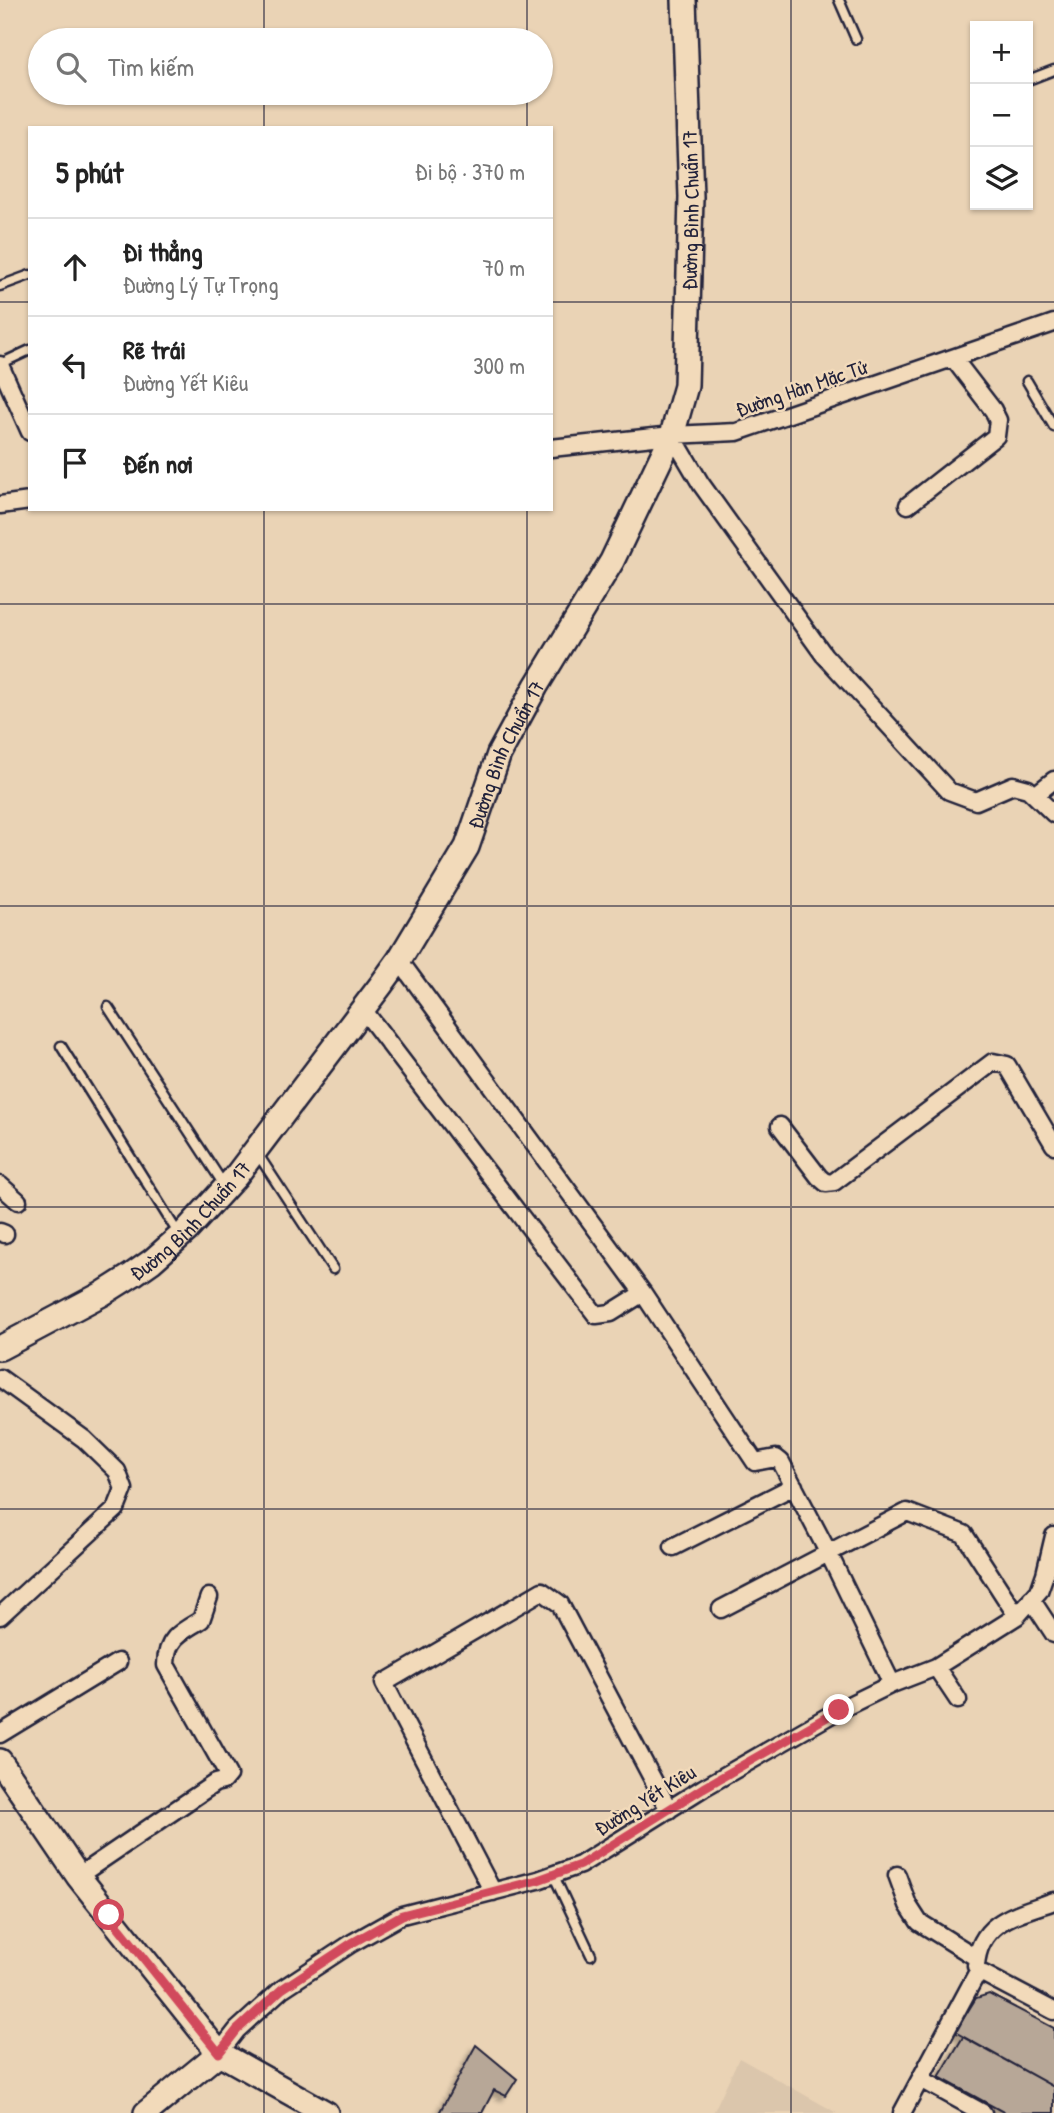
<!DOCTYPE html>
<html lang="vi">
<head>
<meta charset="utf-8">
<style>
	:root { --surface:#fff; --page:#f6f6f6; --text:#222; --muted:#767676; --line:#e0e0e0 }
	body { margin:0; font-family:"Patrick Hand",sans-serif; background:var(--page); color:var(--text) }
	.controls { position:absolute; right:21px; top:21px; display:grid; overflow:hidden; border-radius:0px; box-shadow:0 2px 5px #0004 }
	.controls button { width:63px; height:63px; display:grid; place-items:center; padding:0; border:0; border-bottom:2px solid var(--line); background:var(--surface); color:var(--text); font:35px sans-serif }
	.stop { position:absolute; width:21px; height:21px; margin:-16px; border:5px solid #d1495b; border-radius:50%; background:#fff }
	.stop.end { background:#d1495b; border-color:#fff; box-shadow:0 2px 7px #0008 }
	.list { margin:0; padding:0; list-style:none }
	h2 { display:flex; justify-content:space-between; align-items:center; height:91px; margin:0; padding:0 28px; font-size:30px }
	h2 small { font-size:23px; font-weight:400; color:var(--muted) }
	.list li { display:grid; grid-template-columns:46px 1fr auto; gap:21px; align-items:center; box-sizing:border-box; height:98px; padding:0 28px; border-top:2px solid var(--line) }
	.list b { display:block; font-size:26px; white-space:nowrap }
	.list p { margin:0; font-size:23px; white-space:nowrap; color:var(--muted) }
	.list em { font-size:23px; font-style:normal; color:var(--muted) }
	.icon { flex:none; width:38px; height:38px; fill:none; stroke:currentColor; stroke-width:2; stroke-linecap:round; stroke-linejoin:round }
	.map { position:relative; flex:none; width:1054px; height:2113px; overflow:hidden }
	.search { position:absolute; background:var(--surface); box-shadow:0 2px 5px #0004; left:28px; top:28px; width:525px; height:77px; display:flex; align-items:center; gap:18px; box-sizing:border-box; padding:0 24px; border-radius:38px; color:var(--muted); font-size:26px }
	.panel { position:absolute; background:var(--surface); box-shadow:0 2px 5px #0004; left:28px; top:126px; width:525px; height:385px; border-radius:0px }
	.map>svg:first-child { display:block }
	.built { fill:#dbc6ac }
	.building { fill:#b7a797; stroke:#22223b; stroke-width:2; filter:url(#shadow) }
	.lines { fill:none; stroke-linecap:round; stroke-linejoin:round }
	.lane-casing { stroke:#22223b; stroke-width:13 }
	.street-casing { stroke:#22223b; stroke-width:21 }
	.secondary-casing { stroke:#22223b; stroke-width:28 }
	.lane { stroke:#f2daba; stroke-width:8 }
	.street { stroke:#f2daba; stroke-width:16 }
	.secondary { stroke:#f2daba; stroke-width:23 }
	.route { stroke:#d1495b; stroke-width:9 }
	.grid { fill:none; stroke:#22223b; stroke-width:2; stroke-opacity:0.55 }
	.labels { text-anchor:middle; dominant-baseline:central; stroke-width:5; stroke-linejoin:round; paint-order:stroke }
	.street-label { font-size:21px; fill:#22223b; stroke:#f2daba }
</style>
</head>
<body>
<div class="map">
<svg width="1054" height="2113" viewBox="0 0 1054 2113">
	<defs>
		<filter id="shadow"><feDropShadow dx="-4.5" dy="4.5" stdDeviation="2" flood-color="#0004"/></filter>
	</defs>
	<rect width="100%" height="100%" fill="#ead3b5"/>
	<filter id="ink" filterUnits="userSpaceOnUse"><feTurbulence type="fractalNoise" baseFrequency=".0143" numOctaves="2"/><feDisplacementMap in="SourceGraphic" scale="14" xChannelSelector="R" yChannelSelector="G"/><feConvolveMatrix kernelMatrix="1 2 1 2 8 2 1 2 1" color-interpolation-filters="sRGB"/></filter>
	<g filter="url(#ink)">
		<path class="built" d="M739,2058L837,2113H713Z"/>
		<path class="building" d="M989,1994L1054,2028V2087L955,2032L976,1998Z
			M963,2037L1054,2087V2113H1005L939,2077Z
			M476,2045L517,2079L506,2096L494,2090L482,2113H439Z"/>
		<g class="lines">
			<defs>
				<path id="lane" d="M839,0L856,39
					M1028,80L1054,70
					M0,286L30,275
					M0,364L30,350
					M1027,381L1054,427
					M108,1007L224,1185
					M61,1046L178,1233
					M257,1153L333,1269
					M553,1874L591,1955"/>
				<path id="street" d="M0,365L30,432
					M672,435L701,484L824,655L949,791L976,801L1013,785L1028,789L1054,814
					M551,448L672,435L737,432L1054,323
					M0,505L30,501
					M908,505L996,436L998,420L993,410L953,358
					M1035,795L1054,780
					M399,960L643,1293L755,1462L776,1458L781,1462L829,1554L892,1684
					M362,1008L596,1315L611,1313L643,1293
					M780,1126L819,1177L826,1183L834,1182L993,1062L1007,1065L1054,1145
					M0,1185L18,1201
					M0,1232L5,1234
					M0,1378L84,1439L117,1471L124,1489L116,1509L0,1616
					M673,1547L794,1486
					M1031,1599L1054,1634
					M721,1609L907,1512L964,1534L1017,1616
					M936,1667L958,1700
					M0,1734L118,1662
					M897,1875L908,1905L919,1922L977,1958
					M78,1876L215,1783L223,1781L228,1775L166,1665C166,1639 180,1632 201,1620L209,1597
					M493,1892L384,1683L542,1591L560,1604L669,1810
					M976,1966C979,1920 1018,1914 1054,1901
					M219,2053L237,2030L282,1989L352,1943L402,1915L538,1880L580,1865L703,1788L839,1710L892,1684L936,1667L1017,1616L1039,1591L1045,1574L1054,1536
					M921,2079L983,2113
					M902,2113L976,1975L984,1974L1054,2011"/>
				<g id="secondary">
					<path id="s1" d="M0,1348L102,1294L132,1275L152,1261L186,1231L236,1176L381,985L399,960L467,847L499,754L536,686L612,561L672,435L686,386L691,197L684,0"/>
					<path d="M0,1761L78,1876L219,2053L326,2113"/>
					<path d="M146,2113L219,2053"/>
				</g>
			</defs>
			<use href="#lane" class="lane-casing"/>
			<use href="#street" class="street-casing"/>
			<use href="#secondary" class="secondary-casing"/>
			<use href="#lane" class="lane"/>
			<use href="#street" class="street"/>
			<use href="#secondary" class="secondary"/>
		</g>
	</g>
	<g class="lines" filter="url(#ink)">
		<path class="route" d="M109,1915L219,2053L237,2030L282,1989L352,1943L402,1915L538,1880L580,1865L703,1788L839,1710"/>
	</g>
	<path class="grid" d="M264,0V40M527,0V40M791,0V2113M264,93V128M527,93V128M0,302H30M551,302H1054M264,509V2113M527,509V2113M0,604H1054M0,906H1054M0,1207H1054M0,1509H1054M0,1811H1054"/>
	<g class="labels">
		<g class="street-label">
			<text stroke="none"><textPath href="#s1" startOffset="1386">Đường Bình Chuẩn 17</textPath></text>
			<text transform="translate(801 388) rotate(-19)">Đường Hàn Mặc Tử</text>
			<text stroke="none"><textPath href="#s1" startOffset="798">Đường Bình Chuẩn 17</textPath></text>
			<text stroke="none"><textPath href="#s1" startOffset="231">Đường Bình Chuẩn 17</textPath></text>
			<text transform="translate(645 1800) rotate(-32)">Đường Yết Kiêu</text>
		</g>
	</g>
</svg>
<div class="controls">
<button>+</button>
<button>−</button>
<button><svg class="icon" aria-label="layers" viewBox="0 0 24 24"><path d="M12 4l9 5-9 5-9-5zM3 14l9 5 9-5"/></svg></button>
</div>
<div class="stop" style="left:109px;top:1915px"></div>
<div class="stop end" style="left:839px;top:1710px"></div>
<div class="search"><svg class="icon" aria-label="search" viewBox="0 0 24 24"><circle cx="10" cy="10" r="6"/><path d="M15 15l6 6"/></svg>Tìm kiếm</div>
<section class="panel">
<h2>5 phút<small>Đi bộ · 370 m</small></h2>
<ul class="list">
<li><svg class="icon" aria-label="ahead" viewBox="0 0 24 24"><path d="M12 20V5M6 11l6-6 6 6"/></svg><div><b>Đi thẳng</b><p>Đường Lý Tự Trọng</p></div><em>70 m</em></li>
<li><svg class="icon" aria-label="left" viewBox="0 0 24 24"><path d="M17 20v-9H6M10 6l-5 5 5 5"/></svg><div><b>Rẽ trái</b><p>Đường Yết Kiêu</p></div><em>300 m</em></li>
<li><svg class="icon" aria-label="arrive" viewBox="0 0 24 24"><path d="M6 21V4h12l-3 4 3 4H6"/></svg><div><b>Đến nơi</b></div></li>
</ul>
</section>
</div>
</body>
</html>
